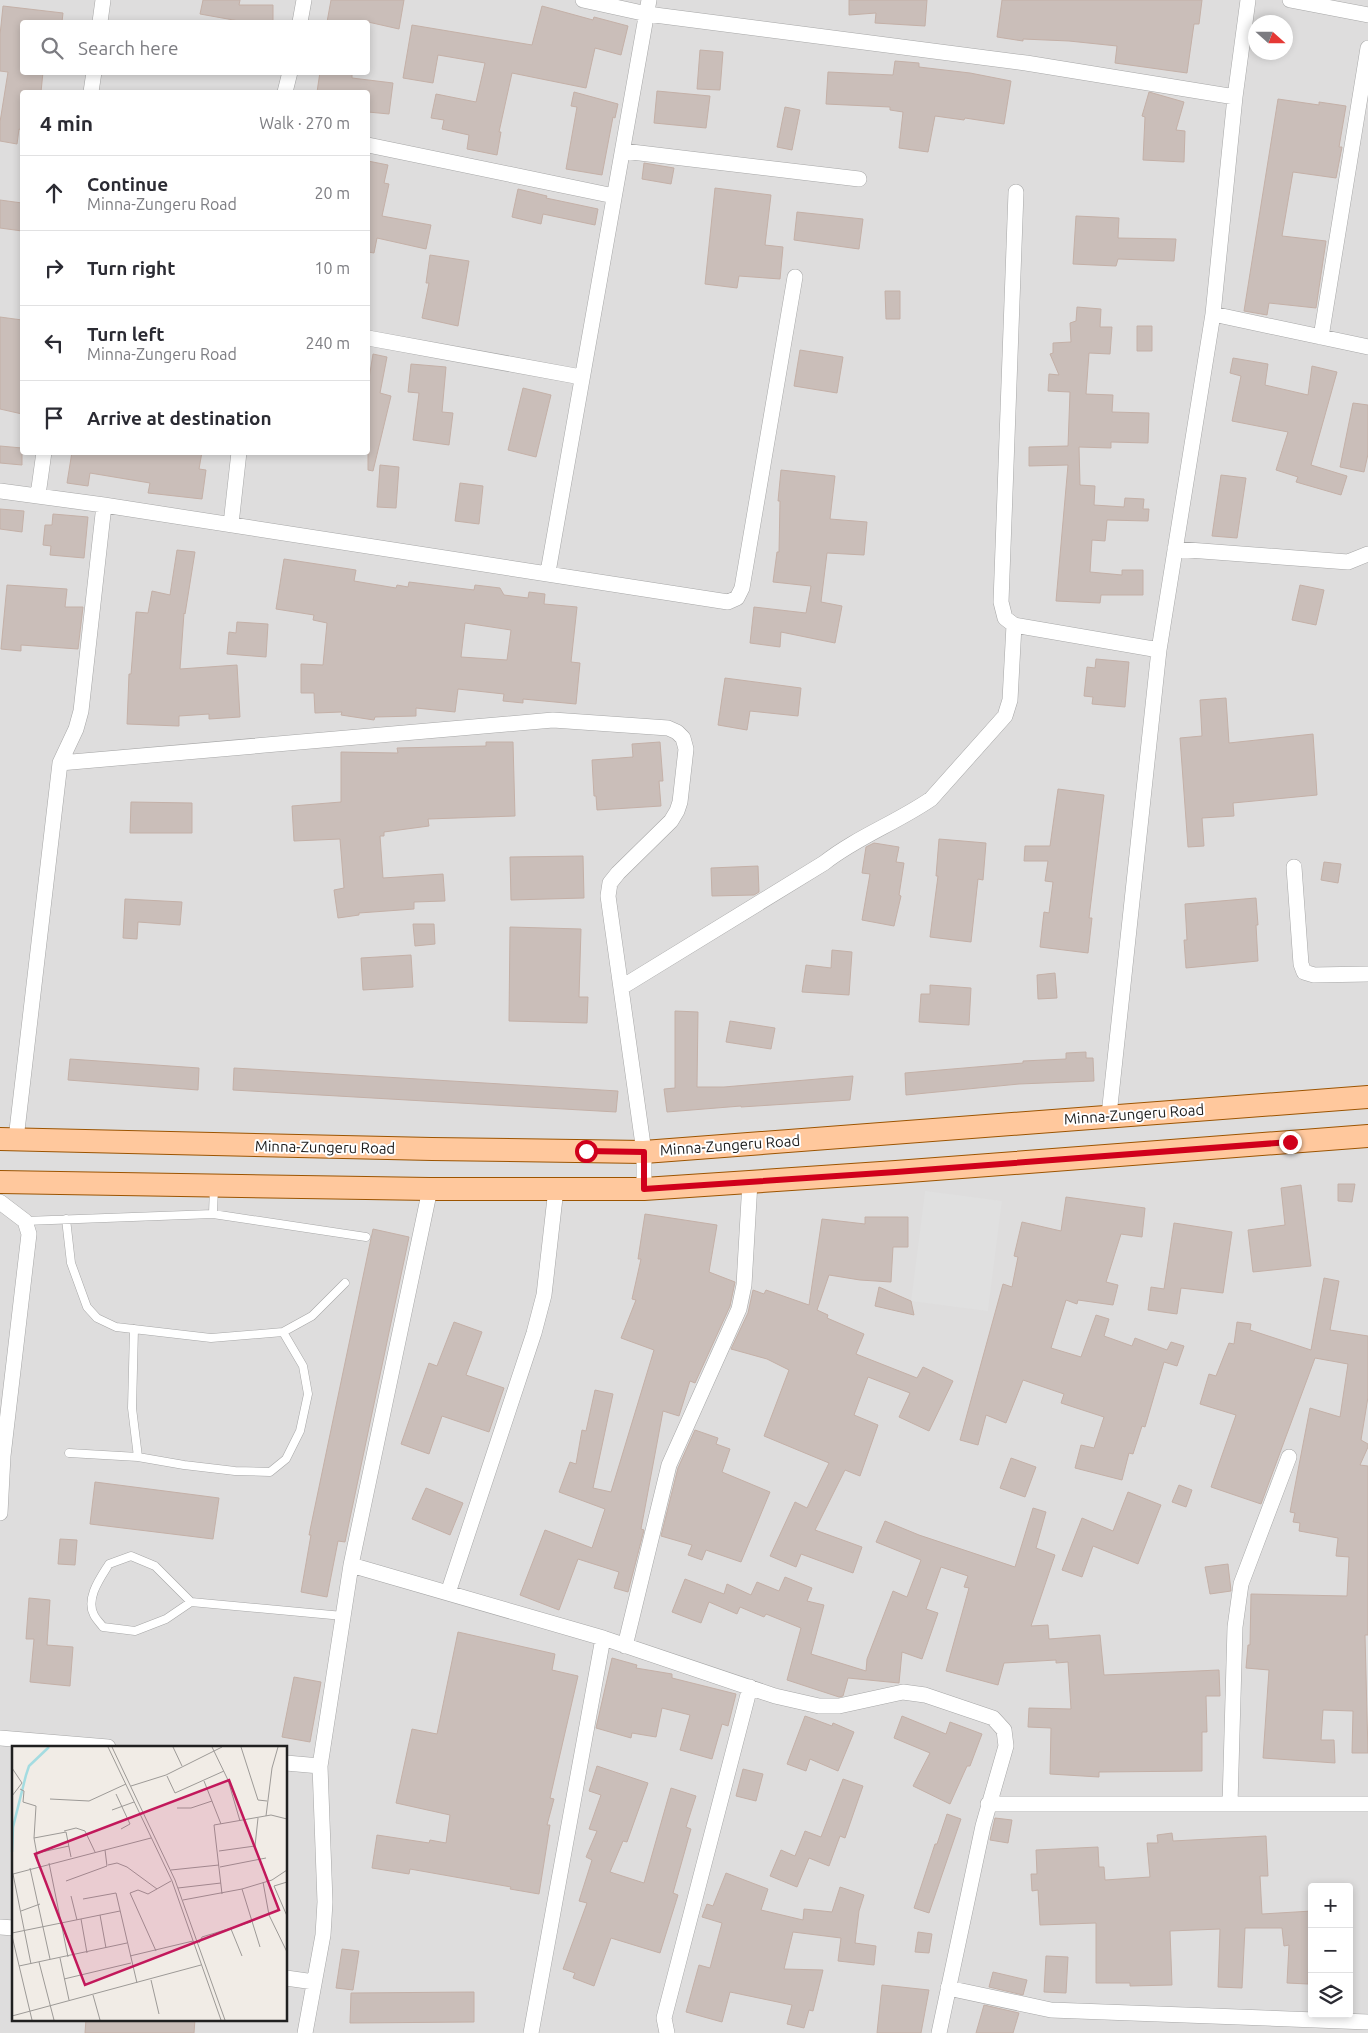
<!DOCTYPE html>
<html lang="en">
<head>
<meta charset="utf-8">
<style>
	:root { --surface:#fff; --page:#f7f7f7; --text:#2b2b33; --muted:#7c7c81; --line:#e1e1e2 }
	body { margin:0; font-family:Ubuntu,sans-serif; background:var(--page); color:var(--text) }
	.controls { position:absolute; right:15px; bottom:15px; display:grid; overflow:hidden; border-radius:5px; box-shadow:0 2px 8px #0003 }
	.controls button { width:45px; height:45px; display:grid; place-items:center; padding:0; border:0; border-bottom:1px solid var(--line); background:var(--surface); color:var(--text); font:25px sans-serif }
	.compass { position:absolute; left:1248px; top:15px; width:45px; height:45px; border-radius:50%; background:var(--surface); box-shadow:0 2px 8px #0003; rotate:111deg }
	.stop { position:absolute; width:15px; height:15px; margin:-11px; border:4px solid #d0001b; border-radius:50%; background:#fff }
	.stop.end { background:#d0001b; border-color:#fff; box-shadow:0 1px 5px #0008 }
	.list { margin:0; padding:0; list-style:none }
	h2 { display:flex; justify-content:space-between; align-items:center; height:65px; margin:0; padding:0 20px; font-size:21px }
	h2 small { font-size:16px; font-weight:400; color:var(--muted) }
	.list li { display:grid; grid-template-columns:32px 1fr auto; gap:15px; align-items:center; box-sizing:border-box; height:75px; padding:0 20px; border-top:1px solid var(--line) }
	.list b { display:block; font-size:19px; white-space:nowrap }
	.list p { margin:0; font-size:16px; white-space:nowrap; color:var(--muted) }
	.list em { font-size:16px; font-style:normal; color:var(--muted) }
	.icon { flex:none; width:28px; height:28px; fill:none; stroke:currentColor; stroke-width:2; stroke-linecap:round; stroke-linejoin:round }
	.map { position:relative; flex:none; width:1368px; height:2033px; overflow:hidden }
	.search { position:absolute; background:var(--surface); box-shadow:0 2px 8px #0003; left:20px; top:20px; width:350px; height:55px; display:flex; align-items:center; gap:12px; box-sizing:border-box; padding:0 18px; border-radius:5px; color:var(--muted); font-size:19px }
	.panel { position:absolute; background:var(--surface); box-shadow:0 2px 8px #0003; left:20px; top:90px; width:350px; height:365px; border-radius:5px }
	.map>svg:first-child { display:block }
	.residential { fill:#dedddd; fill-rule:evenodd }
	.parking { fill:#e0e0e0 }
	.building { fill:#cabeb9; stroke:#c4b0a7; fill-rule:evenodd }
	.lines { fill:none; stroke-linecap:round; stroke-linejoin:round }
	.service-casing { stroke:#a7a7a7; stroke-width:9 }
	.minor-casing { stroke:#a7a7a7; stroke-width:16 }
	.primary-casing { stroke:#9c5400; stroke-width:24 }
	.service { stroke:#fff; stroke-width:8 }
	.minor { stroke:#fff; stroke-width:15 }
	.primary { stroke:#ffc89d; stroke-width:22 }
	.route { stroke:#d0001b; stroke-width:6 }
	.labels { text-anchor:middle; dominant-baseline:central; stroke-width:4; stroke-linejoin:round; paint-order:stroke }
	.street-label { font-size:15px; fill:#202020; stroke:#fff }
	.inset-river { fill:none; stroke:#a4dce1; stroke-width:2.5 }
	.inset-road { fill:none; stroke:#9d9a97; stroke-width:1 }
	.view { fill:#c2185b; fill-opacity:0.15; stroke:#c2185b; stroke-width:2.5 }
	.inset-edge { fill:none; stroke:#202020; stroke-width:2.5 }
</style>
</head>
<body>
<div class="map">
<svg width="1368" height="2033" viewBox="0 0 1368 2033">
	<rect width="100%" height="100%" fill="#f1ece6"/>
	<path class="residential" d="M0,0H1368V2033H0ZM22,22H368V72H22ZM1256,22H1286V52H1256ZM22,92H368V452H22ZM14,1747H286V2019H14ZM1312,1887H1349V2014H1312Z"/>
	<path class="parking" d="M925,1191L1002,1201L988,1311L911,1301Z"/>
	<path class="building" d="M203,0H240L239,5H273V22H239V21L200,14Z
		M331,0H404L399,29L368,22H327Z
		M849,0H927L925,26L875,23L876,13L849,15Z
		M1002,0H1202L1199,24H1194L1187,73L1115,63L1117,46L1069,41L1023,39V41L997,37Z
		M3,6L63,13L62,22H22V72H43L41,92H22V130L19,129L17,144L0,141V122L8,72L0,71V35Z
		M542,6L593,20L594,17L628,26L621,55L595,48L586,88L512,73L499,132H501L497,155L467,149L469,135L442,129L444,120L431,118L436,94L476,102L485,63L438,55L433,83L403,78L412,25L532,45Z
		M700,50L723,52L720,90L697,89Z
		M895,61L919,63V67L970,73L1011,81L1004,124L965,118L964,120L935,116L928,152L899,148L903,112L890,110V107L826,104L828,72L893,75Z
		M320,72H352V78L393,83L389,114L368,112V92H317Z
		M657,91L710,96L706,128L654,123Z
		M574,92L618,104L615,118L613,117L602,175L566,169L577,107L571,106Z
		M1149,92L1184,102L1176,130L1185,131L1184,162L1143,160L1145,117L1142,116Z
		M1278,99L1319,105V102L1346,106L1339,147H1342L1336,178L1293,172L1282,236L1326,241L1316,308L1269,303L1267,315L1244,311Z
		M785,107L800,110L792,150L777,147Z
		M368,161L388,165L384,183L389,184L382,216L431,225L426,249L377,238L374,253L368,252Z
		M644,163L674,168L671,184L642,179Z
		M715,188L771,195L765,245L783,247L780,279L739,276L737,288L705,284Z
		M518,189L547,196L546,198L598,209L595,225L543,214L541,224L512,217Z
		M0,200L22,203V231L0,228Z
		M797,212L863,219L859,249L794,240Z
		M1076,216L1119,218L1118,238L1176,239L1174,261L1118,259L1116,266L1073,264Z
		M430,255L469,261L458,326L422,318L429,283H426Z
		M885,291H900V319H886Z
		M1077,307L1101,309L1100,327H1112L1110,354L1089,353L1086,394L1113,395L1112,412L1149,413L1148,443L1111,442V448L1079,447L1080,485L1095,486L1094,505L1124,507L1125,498L1144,499L1143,509H1149L1148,521L1107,520L1105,541L1092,540L1090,572L1122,575V570H1143V595H1101L1100,603L1056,601L1068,465L1029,466V447L1068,446L1070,392L1048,391L1049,374L1059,375L1050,354L1053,353V343L1071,342L1070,323L1076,321Z
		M0,317L22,320V414L0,409Z
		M1137,326H1152V351H1137Z
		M800,350L843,357L837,393L794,386Z
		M373,354L387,357L380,393L391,396L373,471L368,470V385Z
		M1233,358L1268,364L1265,385L1308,395L1312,366L1337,372L1311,465L1347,476L1341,495L1296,482L1298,477L1276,470L1288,432L1232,421L1241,376L1230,373Z
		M411,364L446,367L442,412L453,413L449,445L413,440L419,393L408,392Z
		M523,388L551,395L536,457L508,450Z
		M1353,403L1368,405V454L1364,472L1340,467Z
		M0,446L22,448V465L0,463Z
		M72,452H202L199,469L206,470L202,499L148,493L150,483L90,473L88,486L67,483Z
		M380,465L399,467L396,508L377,507Z
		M781,470L835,476L830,519L867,522L864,555L827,553L821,602L842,606L835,643L781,632L780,647L750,643L754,607L806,613L811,586L773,582L777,552H779L780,501H778Z
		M1221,475L1246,478L1237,538L1212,536Z
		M460,483L483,486L479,524L455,521Z
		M0,509L24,511L22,532L0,529Z
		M53,514L88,517L84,558L50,555L51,546L43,545L45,525H52Z
		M177,550L195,552L185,614L184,613L180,669L237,665L240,717L209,719V714L179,716V726L127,724L129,674H131L136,612L148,613L152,591L170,595Z
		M284,559L356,570L354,581L396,588L397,585L408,587L409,582L474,590L475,585L500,588L504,595L528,598L529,592L545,594L544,604L577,607L571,662L580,663L576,704L523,699V703L503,701L504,694L458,689L455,712L416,708V716L375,717L374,720L341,715L342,712L315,713L314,693H301V664L323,665L327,623L313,620L314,615L276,609ZM465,623L511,630L507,660L461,657Z
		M7,585L67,589L65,607H83L78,649L21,645V651L1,649Z
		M1300,585L1324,590L1316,625L1292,620Z
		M237,622L268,624L266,657L227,654L229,632L236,633Z
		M1096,659L1129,662L1125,707L1092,704L1093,697L1084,696L1087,667L1095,668Z
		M725,678L801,688L798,716L750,711L747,730L718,725Z
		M1226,698L1229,743L1313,734L1317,795L1233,803L1234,816L1202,818L1204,846L1188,847L1180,738L1202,736L1200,700Z
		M486,742H513L515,816L428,819L429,826L384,832V836H380L383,878L443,874L445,901L414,902V909L359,913V915L338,918L334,890L344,888L340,839L294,841L292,806L341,802V752L398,753L397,748L486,746Z
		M660,742L663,781H659L661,806L597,810L596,796H594L592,760L633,757L632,744Z
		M1058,789L1104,795L1089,918H1092L1088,953L1040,947L1044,912L1049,913L1053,882L1045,881L1048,861H1024L1025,846H1050Z
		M131,802L192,803V833H130Z
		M939,839L986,843L983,880L978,879L971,942L930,937L938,876H936Z
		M874,843L899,847L896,862L904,863L899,895L901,896L894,926L862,920L870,874L862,873L866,847Z
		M583,856L584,898L511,900L510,857Z
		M1324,862L1341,864L1338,883L1321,880Z
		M758,866L759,892L754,895L712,896L711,868Z
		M1256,898L1258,925H1256L1258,961L1186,968L1184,940H1187L1185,904Z
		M125,899L182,902L180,925L138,922L137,939L123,938Z
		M413,924H434L435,944L415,946Z
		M510,927L581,929L579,997H588L587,1023L509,1021Z
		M832,950L852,952L849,995L802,992L806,965L831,968Z
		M411,955L413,987L363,990L361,958Z
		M1055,973L1057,998L1038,999L1037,975Z
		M930,985L971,988L969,1025L919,1022L921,994H930Z
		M675,1011L698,1012L697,1087H724L853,1076L850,1100L741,1107V1106L667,1112L664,1089L675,1088Z
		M730,1021L775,1028L771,1049L726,1042Z
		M1086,1052V1058H1093L1094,1081L1019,1084L906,1095L905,1073L1023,1063V1061L1066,1059V1053Z
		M70,1059L199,1068L198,1090L68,1080Z
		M234,1068L618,1091L616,1112L233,1090Z
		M1338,1184H1355L1352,1202L1338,1201Z
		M1301,1185L1311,1266L1253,1272L1248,1230L1285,1225L1281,1188Z
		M1066,1197L1145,1208L1142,1237L1121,1234L1106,1282L1118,1285L1113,1305L1078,1300L1077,1304L1066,1300L1051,1348L1081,1357L1096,1315L1109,1319L1104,1336L1132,1346L1135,1338L1167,1350L1171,1342L1184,1346L1177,1366L1164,1362L1145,1427L1142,1426L1133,1454L1129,1453L1122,1480L1075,1468L1081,1445L1094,1448L1104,1417L1061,1403L1064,1394L1023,1380L1006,1423L986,1415L978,1445L960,1440L1003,1284L1012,1287L1018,1257L1014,1256L1022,1222L1061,1231Z
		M645,1214L717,1225L709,1272L735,1282L730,1306L695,1383L690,1381L679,1416L663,1411L641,1529L644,1530L628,1592L614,1588L619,1572L578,1559L559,1610L520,1595L545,1530L592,1548L605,1509L559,1492L570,1462L576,1464L582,1430L586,1431L595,1390L613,1394L593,1488L611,1492L654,1350L621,1338L636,1300L632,1299L641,1259H638Z
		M865,1217H908V1247H893L891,1282L860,1280L829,1275L817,1310L828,1315L827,1318L864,1334L856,1354L917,1378L923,1367L953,1381L929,1431L899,1417L910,1393L868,1377L854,1415L878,1425L860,1476L845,1470L815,1530L862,1547L853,1573L801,1554L796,1567L770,1556L795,1502L807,1508L829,1463L764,1436L789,1370L767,1359L731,1349L748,1313L753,1290L764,1294L766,1290L809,1305L822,1219L865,1224Z
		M1174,1223L1232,1232L1223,1293L1181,1288L1177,1314L1148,1310L1151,1287L1164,1289Z
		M373,1229L409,1237L345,1542L338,1541L327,1597L301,1592L311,1535H309Z
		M1324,1278L1339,1281L1330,1330L1368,1336V1397L1361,1440L1368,1444V1447L1360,1465L1368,1466V1635H1365L1368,1753H1352L1353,1711L1323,1710L1321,1740H1334L1335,1763L1263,1758L1269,1670L1246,1668L1248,1645H1250L1251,1594L1347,1596L1349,1557L1336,1556L1338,1538L1299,1531L1300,1523L1293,1522L1295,1513L1290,1512L1310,1408L1340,1417L1348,1364L1315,1358L1261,1504L1211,1487L1236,1415L1200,1404L1209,1374L1216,1376L1229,1343L1234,1344L1237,1322L1251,1324L1250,1330L1311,1350Z
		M879,1287L911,1301L914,1315L875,1306Z
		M454,1322L482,1332L466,1375L504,1388L489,1432L442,1416L429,1454L401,1444L429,1363L437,1366Z
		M695,1430L718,1438L716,1444L730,1449L722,1472L770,1492L741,1562L706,1550L702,1560L688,1555L692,1545L661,1536L678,1468Z
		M1011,1458L1036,1467L1025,1497L1000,1488Z
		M95,1482L219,1498L213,1539L90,1524Z
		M1179,1485L1192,1490L1186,1507L1172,1502Z
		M426,1488L463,1503L450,1535L412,1519Z
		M1128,1492L1161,1505L1138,1564L1093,1546L1082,1577L1062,1570L1082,1518L1113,1531Z
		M1033,1508L1046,1512L1036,1548L1055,1555L1031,1626L1048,1625L1049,1639L1100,1635L1104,1675L1219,1670L1220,1696H1206L1207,1732H1202V1771L1099,1772V1777L1050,1774L1051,1728L1028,1727L1029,1708L1071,1709L1068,1662L1056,1663V1660L1004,1663L998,1685L946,1671L969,1588L964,1587L968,1576L941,1567L926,1609L938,1613L922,1659L902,1652L899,1683L848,1678L843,1696L839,1697L787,1680L801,1628L766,1614L764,1617L740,1607L737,1614L709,1602L701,1623L672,1612L685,1579L724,1594L727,1584L751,1595L757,1582L779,1591L785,1577L812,1588L807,1601L824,1605L811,1654L866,1671L867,1659L893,1591L907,1597L921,1560L876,1542L885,1521L919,1535L1015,1567Z
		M60,1539L77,1540L75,1565L58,1564Z
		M1228,1564L1231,1591L1210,1594L1205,1567Z
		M29,1598L50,1600L47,1645L73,1647L70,1686L30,1682L34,1639H26Z
		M458,1632L555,1654L552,1670L578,1676L550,1798L554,1799L547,1825H550L539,1894L510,1889L511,1887L410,1869L409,1874L372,1868L377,1835L429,1843L430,1840L446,1843L450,1815L396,1803L412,1729L437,1734Z
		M612,1658L637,1665L636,1668L672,1674V1678L736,1694L728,1726L722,1724L712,1759L680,1750L690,1715L662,1708L656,1737L632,1733L631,1738L596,1728Z
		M294,1677L321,1682L310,1742L282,1737Z
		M805,1716L832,1726L833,1723L854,1732L838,1771L810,1759L806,1771L787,1764Z
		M902,1716L946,1734L950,1722L982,1734L970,1766H967L950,1804L913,1786L930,1753L894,1738Z
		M597,1766L648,1783L627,1842L623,1841L610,1872L644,1883L671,1788L696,1796L686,1827L691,1829L673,1893L678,1895L660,1953L611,1938L594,1986L573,1978L575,1973L563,1969L587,1903L579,1901L592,1860L586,1857L597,1831L589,1829L601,1795L589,1791Z
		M743,1769L763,1774L756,1801L736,1796Z
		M843,1779L863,1786L845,1838L840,1836L829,1866L809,1858L797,1887L770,1876L781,1850L795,1856L805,1831L821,1837Z
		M947,1814L961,1819L929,1913L914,1908L935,1844H937Z
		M995,1818L1012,1820L1008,1843L990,1840Z
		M1172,1833L1173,1841L1266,1836L1268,1876H1260L1262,1914L1312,1911V1943H1309L1308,1984L1287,1983L1289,1945L1284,1946L1282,1928H1245L1242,1988L1218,1987L1220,1929L1170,1931L1172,1985L1130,1986V1983H1096V1923L1040,1925L1038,1890L1032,1891L1031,1874H1037L1036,1850L1098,1847L1099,1867H1104L1105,1880L1150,1877L1147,1843H1158L1157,1835Z
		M726,1873L768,1889L761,1910L803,1920L804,1909L832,1912L840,1887L864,1895L859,1911L855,1943L876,1946L874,1965L838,1961L841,1938L793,1932L784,1969L823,1970L813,2011L809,2010L804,2028L787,2024L792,2005L730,1992L722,2022L686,2012L699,1965L710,1968L722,1923L702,1917L707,1904L713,1906Z
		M918,1932L932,1934L929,1953L915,1952Z
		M342,1949L359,1951L353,1990L336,1988Z
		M1046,1956L1068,1957L1066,1993L1044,1992Z
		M993,1972L1027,1980L1023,1995L989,1987Z
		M882,1985L929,1990L921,2033H877Z
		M474,1992V2022L350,2023L351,1993Z
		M984,2005L1019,2013L1013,2033H976Z
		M86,2019H195L194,2033H85Z"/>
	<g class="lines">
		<defs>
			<path id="service" d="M213,1214L214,1187
				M66,1219L71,1263L87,1307L97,1318L116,1327L211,1338L283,1332L312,1316L345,1283
				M25,1221L213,1214L366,1237
				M134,1329L132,1408L138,1457
				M69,1453L138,1457L184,1465L235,1471L270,1472L286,1459L300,1431L308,1394L303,1366L283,1332
				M191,1602L166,1619L135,1631L103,1627C100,1623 96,1619 94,1615C85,1598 101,1577 109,1564L131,1556L155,1566L191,1602L343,1616"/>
			<path id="minor" d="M583,0L647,14L1026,63L1235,97
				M1290,0L1368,15
				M100,22L103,0
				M300,22L304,0
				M91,92L94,72
				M285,92L290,72
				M368,145L614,196
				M623,151L859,179
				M1016,192L1001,602L1005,618L1014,625L1159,650
				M1213,314L1368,347
				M1321,337L1368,48
				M368,338L581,377
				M0,491L104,505L728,602L737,598L742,588L795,277
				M38,495L44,452
				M231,524L239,452
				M1175,549L1348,562L1368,554
				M548,572L649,0
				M60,763L553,720L668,728L677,732L683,738L686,749L680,802L677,811L671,821L618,873L610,883L608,896L644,1152V1189
				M1294,867L1301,964L1304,972L1314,975L1368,974
				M622,987L824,863C857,837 896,823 931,799L1005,716L1010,700L1014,625
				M1109,1115L1159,650L1213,314L1235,97L1248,0
				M16,1139L60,763L76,729L81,711L104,505
				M0,1202L25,1221L29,1234L3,1456L0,1513
				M351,1565L603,1638L775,1696L819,1706H839L903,1692L925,1695L993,1718L1004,1730L1006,1746L983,1826L939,2033
				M448,1593L534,1333L544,1295L556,1189
				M625,1646L669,1465L739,1309L744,1285L750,1182
				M0,1738L108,1747
				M286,1763L320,1766
				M988,1804H1368
				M1230,1804L1235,1627L1241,1584L1289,1457
				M0,1927L14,1928
				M286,1978L314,1982
				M948,1988L1051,2010L1368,2022
				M305,2033L323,1935L325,1902L320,1766L351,1565L430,1189
				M531,2033L603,1638
				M667,2033L664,2018L750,1687"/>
			<path id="primary" d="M0,1139L432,1149L644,1152L1368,1097
				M0,1182L430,1189H644L896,1172L1368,1136"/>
		</defs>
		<use href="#service" class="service-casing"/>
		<use href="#minor" class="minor-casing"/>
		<use href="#primary" class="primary-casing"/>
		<use href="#service" class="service"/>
		<use href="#minor" class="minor"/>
		<use href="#primary" class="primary"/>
	</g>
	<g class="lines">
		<path class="route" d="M586,1151L644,1152V1189L896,1172L1290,1142"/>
	</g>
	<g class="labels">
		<g class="street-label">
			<text transform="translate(1134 1114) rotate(-4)">Minna-Zungeru Road</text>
			<text transform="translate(730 1145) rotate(-4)">Minna-Zungeru Road</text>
			<text transform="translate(325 1147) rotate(1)">Minna-Zungeru Road</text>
		</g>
	</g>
	<g transform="translate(12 1746)">
		<rect width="275" height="275" fill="#f1ece6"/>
		<path class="inset-river" d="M0,106L1,81L14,29L17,20L37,1"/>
		<path class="inset-road" d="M96,1L160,135L209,274M100,1L163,134L213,274M161,1L170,20M200,1L216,34L228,75M229,1L246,54L255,55M0,22L10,37L0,50M155,30L163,47L212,25M192,35L209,78M119,40L154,29L210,1M8,43L12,45L11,56L24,60L22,92L27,120M104,48L118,78L109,83M38,53L77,55L114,38M165,62H179L200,55M100,64L122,56M254,70L260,22L266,1M52,85L64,82L73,85L83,106M22,92L54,86L59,111M207,105L243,100L246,72M25,107L57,100M37,117L56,211M96,119L105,117L115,121L145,143M208,121L254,112M18,122L38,213M159,124L207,119M54,135L95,120L93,104M251,136L257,169L275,206M275,136L262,140L275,170M166,142L209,137M230,143L248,201M210,148L202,79L259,69L275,73M59,150L65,174M71,153L104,147L125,237M171,154L230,143L260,134L275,124M9,165L28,158M88,169L94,202M69,173L75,207M219,183L230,210M0,187L108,165M0,190L20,274M187,197L190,191L239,176M144,205L118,147L126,144L136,148L159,135M118,210L181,195M48,212L57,254M27,216L42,274M19,218L1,128L139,92M7,220L115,197M52,233L119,217M139,234L147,268M81,249L88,274M0,270L189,219"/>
		<path class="view" d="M217,34L267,164L73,239L23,108Z"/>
		<rect width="275" height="275" class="inset-edge"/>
	</g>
</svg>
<div class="controls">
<button>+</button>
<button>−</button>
<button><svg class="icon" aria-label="layers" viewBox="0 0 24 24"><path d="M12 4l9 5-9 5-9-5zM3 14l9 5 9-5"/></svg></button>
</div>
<svg class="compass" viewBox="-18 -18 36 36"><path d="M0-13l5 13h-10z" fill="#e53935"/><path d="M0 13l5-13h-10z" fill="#7c7c81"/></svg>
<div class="stop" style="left:586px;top:1151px"></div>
<div class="stop end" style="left:1290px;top:1142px"></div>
<div class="search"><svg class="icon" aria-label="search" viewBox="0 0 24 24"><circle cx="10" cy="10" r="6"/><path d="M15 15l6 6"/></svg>Search here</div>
<section class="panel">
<h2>4 min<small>Walk · 270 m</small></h2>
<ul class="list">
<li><svg class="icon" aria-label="ahead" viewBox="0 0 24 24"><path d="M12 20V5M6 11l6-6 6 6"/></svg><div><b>Continue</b><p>Minna-Zungeru Road</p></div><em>20 m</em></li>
<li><svg class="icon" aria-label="right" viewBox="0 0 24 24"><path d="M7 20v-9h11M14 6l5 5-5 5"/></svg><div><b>Turn right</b></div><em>10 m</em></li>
<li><svg class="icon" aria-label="left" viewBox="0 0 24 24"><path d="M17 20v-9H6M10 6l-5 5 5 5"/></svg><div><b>Turn left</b><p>Minna-Zungeru Road</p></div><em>240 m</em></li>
<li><svg class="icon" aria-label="arrive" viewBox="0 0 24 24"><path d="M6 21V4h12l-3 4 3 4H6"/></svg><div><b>Arrive at destination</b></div></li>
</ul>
</section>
</div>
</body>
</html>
